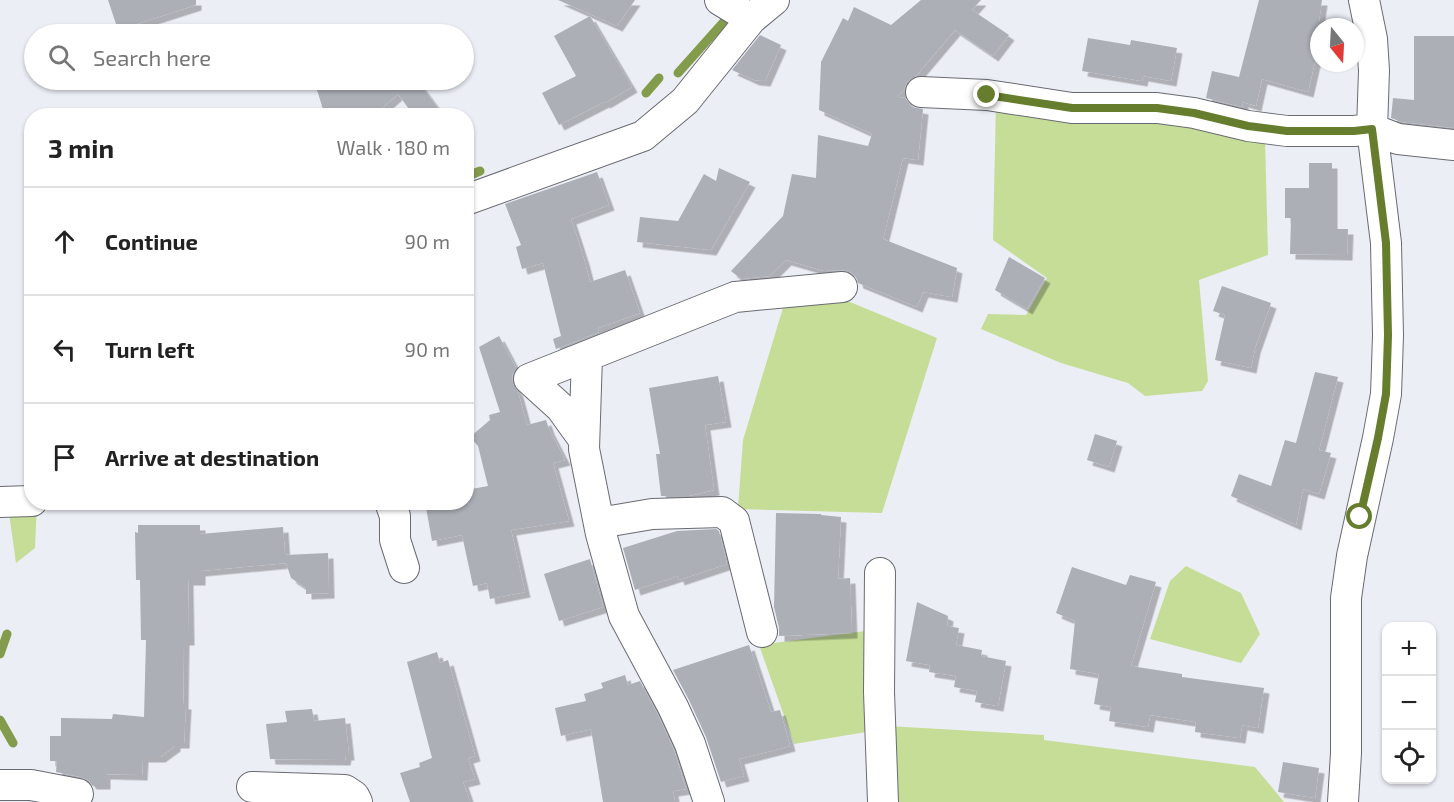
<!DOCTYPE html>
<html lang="en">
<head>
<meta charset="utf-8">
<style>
	:root { --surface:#fff; --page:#f6f6f6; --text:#222; --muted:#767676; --line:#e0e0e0 }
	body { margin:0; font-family:"Exo 2",sans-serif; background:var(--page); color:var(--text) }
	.controls { position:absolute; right:18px; bottom:18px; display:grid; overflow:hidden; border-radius:12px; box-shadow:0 2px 4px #0004 }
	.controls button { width:54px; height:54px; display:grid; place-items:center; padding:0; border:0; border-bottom:2px solid var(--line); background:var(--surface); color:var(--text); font:30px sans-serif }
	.compass { position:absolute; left:1310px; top:18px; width:54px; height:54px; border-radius:50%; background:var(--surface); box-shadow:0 2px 4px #0004; rotate:162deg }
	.stop { position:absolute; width:18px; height:18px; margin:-14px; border:4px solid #667d2e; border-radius:50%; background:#fff }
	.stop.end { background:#667d2e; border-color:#fff; box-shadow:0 2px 6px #0008 }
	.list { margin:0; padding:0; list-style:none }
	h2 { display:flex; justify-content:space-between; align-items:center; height:78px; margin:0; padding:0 24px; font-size:26px }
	h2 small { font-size:20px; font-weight:400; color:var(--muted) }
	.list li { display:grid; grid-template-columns:39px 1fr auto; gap:18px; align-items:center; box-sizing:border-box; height:108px; padding:0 24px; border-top:2px solid var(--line) }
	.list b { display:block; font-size:22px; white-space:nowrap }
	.list em { font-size:20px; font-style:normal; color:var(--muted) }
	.icon { flex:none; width:33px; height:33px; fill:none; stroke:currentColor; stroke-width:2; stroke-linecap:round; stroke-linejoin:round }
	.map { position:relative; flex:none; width:1454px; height:802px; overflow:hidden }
	.search { position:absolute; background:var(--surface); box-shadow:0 2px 4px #0004; left:24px; top:24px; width:450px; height:66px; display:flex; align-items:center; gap:15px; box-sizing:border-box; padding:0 21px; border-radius:33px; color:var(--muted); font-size:22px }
	.panel { position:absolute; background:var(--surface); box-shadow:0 2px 4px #0004; left:24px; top:108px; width:450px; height:402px; border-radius:24px }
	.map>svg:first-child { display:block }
	.green { fill:#c5dd97 }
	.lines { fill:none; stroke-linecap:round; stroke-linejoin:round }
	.stream { stroke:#839c4b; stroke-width:9 }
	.building { fill:#acafb6; filter:url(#shadow) }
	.minor-casing { stroke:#696b72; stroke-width:32 }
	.minor { stroke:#fff; stroke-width:30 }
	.route { stroke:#667d2e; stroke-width:8 }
</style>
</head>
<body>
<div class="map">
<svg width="1454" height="802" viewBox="0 0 1454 802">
	<defs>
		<filter id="shadow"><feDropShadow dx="5.5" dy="5.5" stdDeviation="0" flood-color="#0004"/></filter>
	</defs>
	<rect width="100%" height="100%" fill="#eceef6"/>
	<path class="green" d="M996,101L1173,113L1265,139L1268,255L1199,280L1208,381L1202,391L1145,396L1128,383L1061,363L981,329L988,314L1026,315L1047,278L993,240Z
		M792,278L937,338L882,513L738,509L743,440Z
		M37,503L35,548L16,563L9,513Z
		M1186,566L1241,593L1260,634L1241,663L1150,639L1170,581Z
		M873,630L872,731L794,744L759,645Z
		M888,726L1044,735V740L1255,767L1284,802H891Z"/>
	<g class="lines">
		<path class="stream" d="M678,73L729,16
			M646,93L659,78
			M466,177L480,171
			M0,654L7,634
			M0,720L13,743"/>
	</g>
	<path class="building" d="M108,0H196V5L118,30Z
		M558,0H635L617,26Z
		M921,0H981L972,10L1009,35L993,56L955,30L916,76L907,82L904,90L897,97L905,98L912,107L923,109L918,160L903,158L883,239L957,268L952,297L923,292L917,307L858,283L856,277L849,271L840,270L824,271L786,260L770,276L741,279L731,271L783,216L792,174L816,178L818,135L868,146L872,134L819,110L821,62L843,18L848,21L854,7L891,25Z
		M1259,0H1322L1316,43L1319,44L1308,92L1262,79L1256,106L1243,102L1242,107L1206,98L1212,71L1239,77Z
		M590,16L632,87L605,103L604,102L559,125L542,93L576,76L554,36Z
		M760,35L781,45L765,81L754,80L732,70Z
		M1414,36H1454V128L1402,122L1391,118L1393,98L1414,100Z
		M1088,38L1130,45L1131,40L1177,48L1171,81L1143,76L1142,81L1082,71Z
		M314,80H417L444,116H414L398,94L373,116H325Z
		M1309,163H1332V229H1348L1347,255L1290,254L1291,218H1285V188H1309Z
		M719,168L750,182L711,250L637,242L640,217L678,221L704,174L716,181Z
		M597,172L609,205L571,219L584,259L590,282L625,270L640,313L598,328L599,332L556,349L553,339L561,336L543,263L522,269L516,247L521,245L505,204Z
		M1009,257L1045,278L1027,309L995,290Z
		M1222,286L1271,303L1255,348L1251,368L1215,360L1225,315L1213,311Z
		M499,336L516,368L512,375L513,384L518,392L527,425L546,420L549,429L565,460L553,463L569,521L511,530L525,592L490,599L487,583L473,586L462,535L432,541L425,502H466V490L488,486L478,446L470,437L490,420L489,415L500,412L479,347Z
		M1315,372L1338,377L1319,450L1331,453L1319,494L1303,489L1296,525L1231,496L1239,474L1271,486L1285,440L1296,443Z
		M718,376L726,422L705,425L714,490L688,496H661L656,454H660L649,388Z
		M1095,434L1117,441L1109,467L1087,460Z
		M776,513L821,514V515L841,517L838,579L850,578L852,633L779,636V628L774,607Z
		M138,525H200V534L283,527L285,555L328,553L329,593L306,594V588L291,578L286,563L200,571V580H188L189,640H184L183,704H186L184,743H175V746L160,757H143L142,775L105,774V784H91L89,781L81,777L56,772L57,761H50V736H61V718L112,719L113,714L144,717L146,640H141L140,580H136L135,532L138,533Z
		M716,529L719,531L727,564L679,580L678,576L635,590L623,548L677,531Z
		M590,559L603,607L559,621L544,574Z
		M1072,567L1126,585L1130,575L1156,582L1131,666L1182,674V677L1264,688L1258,728L1242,725L1240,738L1195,732L1196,722L1150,715L1148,727L1109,721L1111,707L1094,704L1099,674L1070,669L1075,621L1056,613Z
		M917,602L948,616L947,626L959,628L956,645L982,650L981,656L1006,661L998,706L975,702L977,691L954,687L956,676L929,672L930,665L906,661Z
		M749,645L771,712L780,710L790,746L739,759L744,776L721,782L706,737L689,700L673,670Z
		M437,652L440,663L448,660L475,756L468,758L475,779L463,782L470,802H410L400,773L420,767L419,763L432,758L407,662Z
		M625,675L628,685L640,681L658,715L674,750L686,789L673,791L675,802H603L591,729L561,736L555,708L586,701L584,694L603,688L601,683Z
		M312,709L314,721L345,718L349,755H346L345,760L270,759L266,724L287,722L285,711Z
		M1283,762L1319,768L1315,798L1278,792Z"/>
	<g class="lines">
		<defs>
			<path id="minor" d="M720,0L751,19
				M921,92L987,95L1072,108H1157L1194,113L1248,126L1287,131H1354L1372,129L1398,139L1454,145
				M466,200L643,136L685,101L751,19L774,0
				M587,356L584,449L601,534L624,616L673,707L690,744L709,802
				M584,440L561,408L529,379L735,297L842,287
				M0,502L32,501
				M390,502L395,516V540L404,568
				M599,523L652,514L722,512L734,521L762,632
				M880,573L879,692L883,802
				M0,785H31L78,794
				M252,787L345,790L354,796L357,802
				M1343,802L1346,753V598L1352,556L1378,438L1386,394L1387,366L1388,335L1386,243L1372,129L1374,71L1372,39L1364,0"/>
		</defs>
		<use href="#minor" class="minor-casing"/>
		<use href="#minor" class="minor"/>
	</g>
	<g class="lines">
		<path class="route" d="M987,95L1072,108H1157L1194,113L1248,126L1287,131H1354L1372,129L1386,243L1388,335L1387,366L1386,394L1378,438L1360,517"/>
	</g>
</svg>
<div class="controls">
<button>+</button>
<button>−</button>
<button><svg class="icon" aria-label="locate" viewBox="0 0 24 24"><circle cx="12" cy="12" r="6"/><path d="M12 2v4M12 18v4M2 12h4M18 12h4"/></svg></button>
</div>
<svg class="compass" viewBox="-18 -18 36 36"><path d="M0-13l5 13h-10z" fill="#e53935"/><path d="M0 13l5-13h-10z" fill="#767676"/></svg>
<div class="stop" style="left:1360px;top:517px"></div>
<div class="stop end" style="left:987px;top:95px"></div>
<div class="search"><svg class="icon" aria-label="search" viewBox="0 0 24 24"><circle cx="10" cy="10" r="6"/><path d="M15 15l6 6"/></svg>Search here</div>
<section class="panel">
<h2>3 min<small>Walk · 180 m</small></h2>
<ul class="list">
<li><svg class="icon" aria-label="ahead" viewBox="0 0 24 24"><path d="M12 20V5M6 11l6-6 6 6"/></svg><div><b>Continue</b></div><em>90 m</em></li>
<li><svg class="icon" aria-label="left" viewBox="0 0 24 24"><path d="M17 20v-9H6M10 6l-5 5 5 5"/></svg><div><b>Turn left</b></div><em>90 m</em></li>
<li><svg class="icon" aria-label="arrive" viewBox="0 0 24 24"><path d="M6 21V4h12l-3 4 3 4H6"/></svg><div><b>Arrive at destination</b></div></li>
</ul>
</section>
</div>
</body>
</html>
